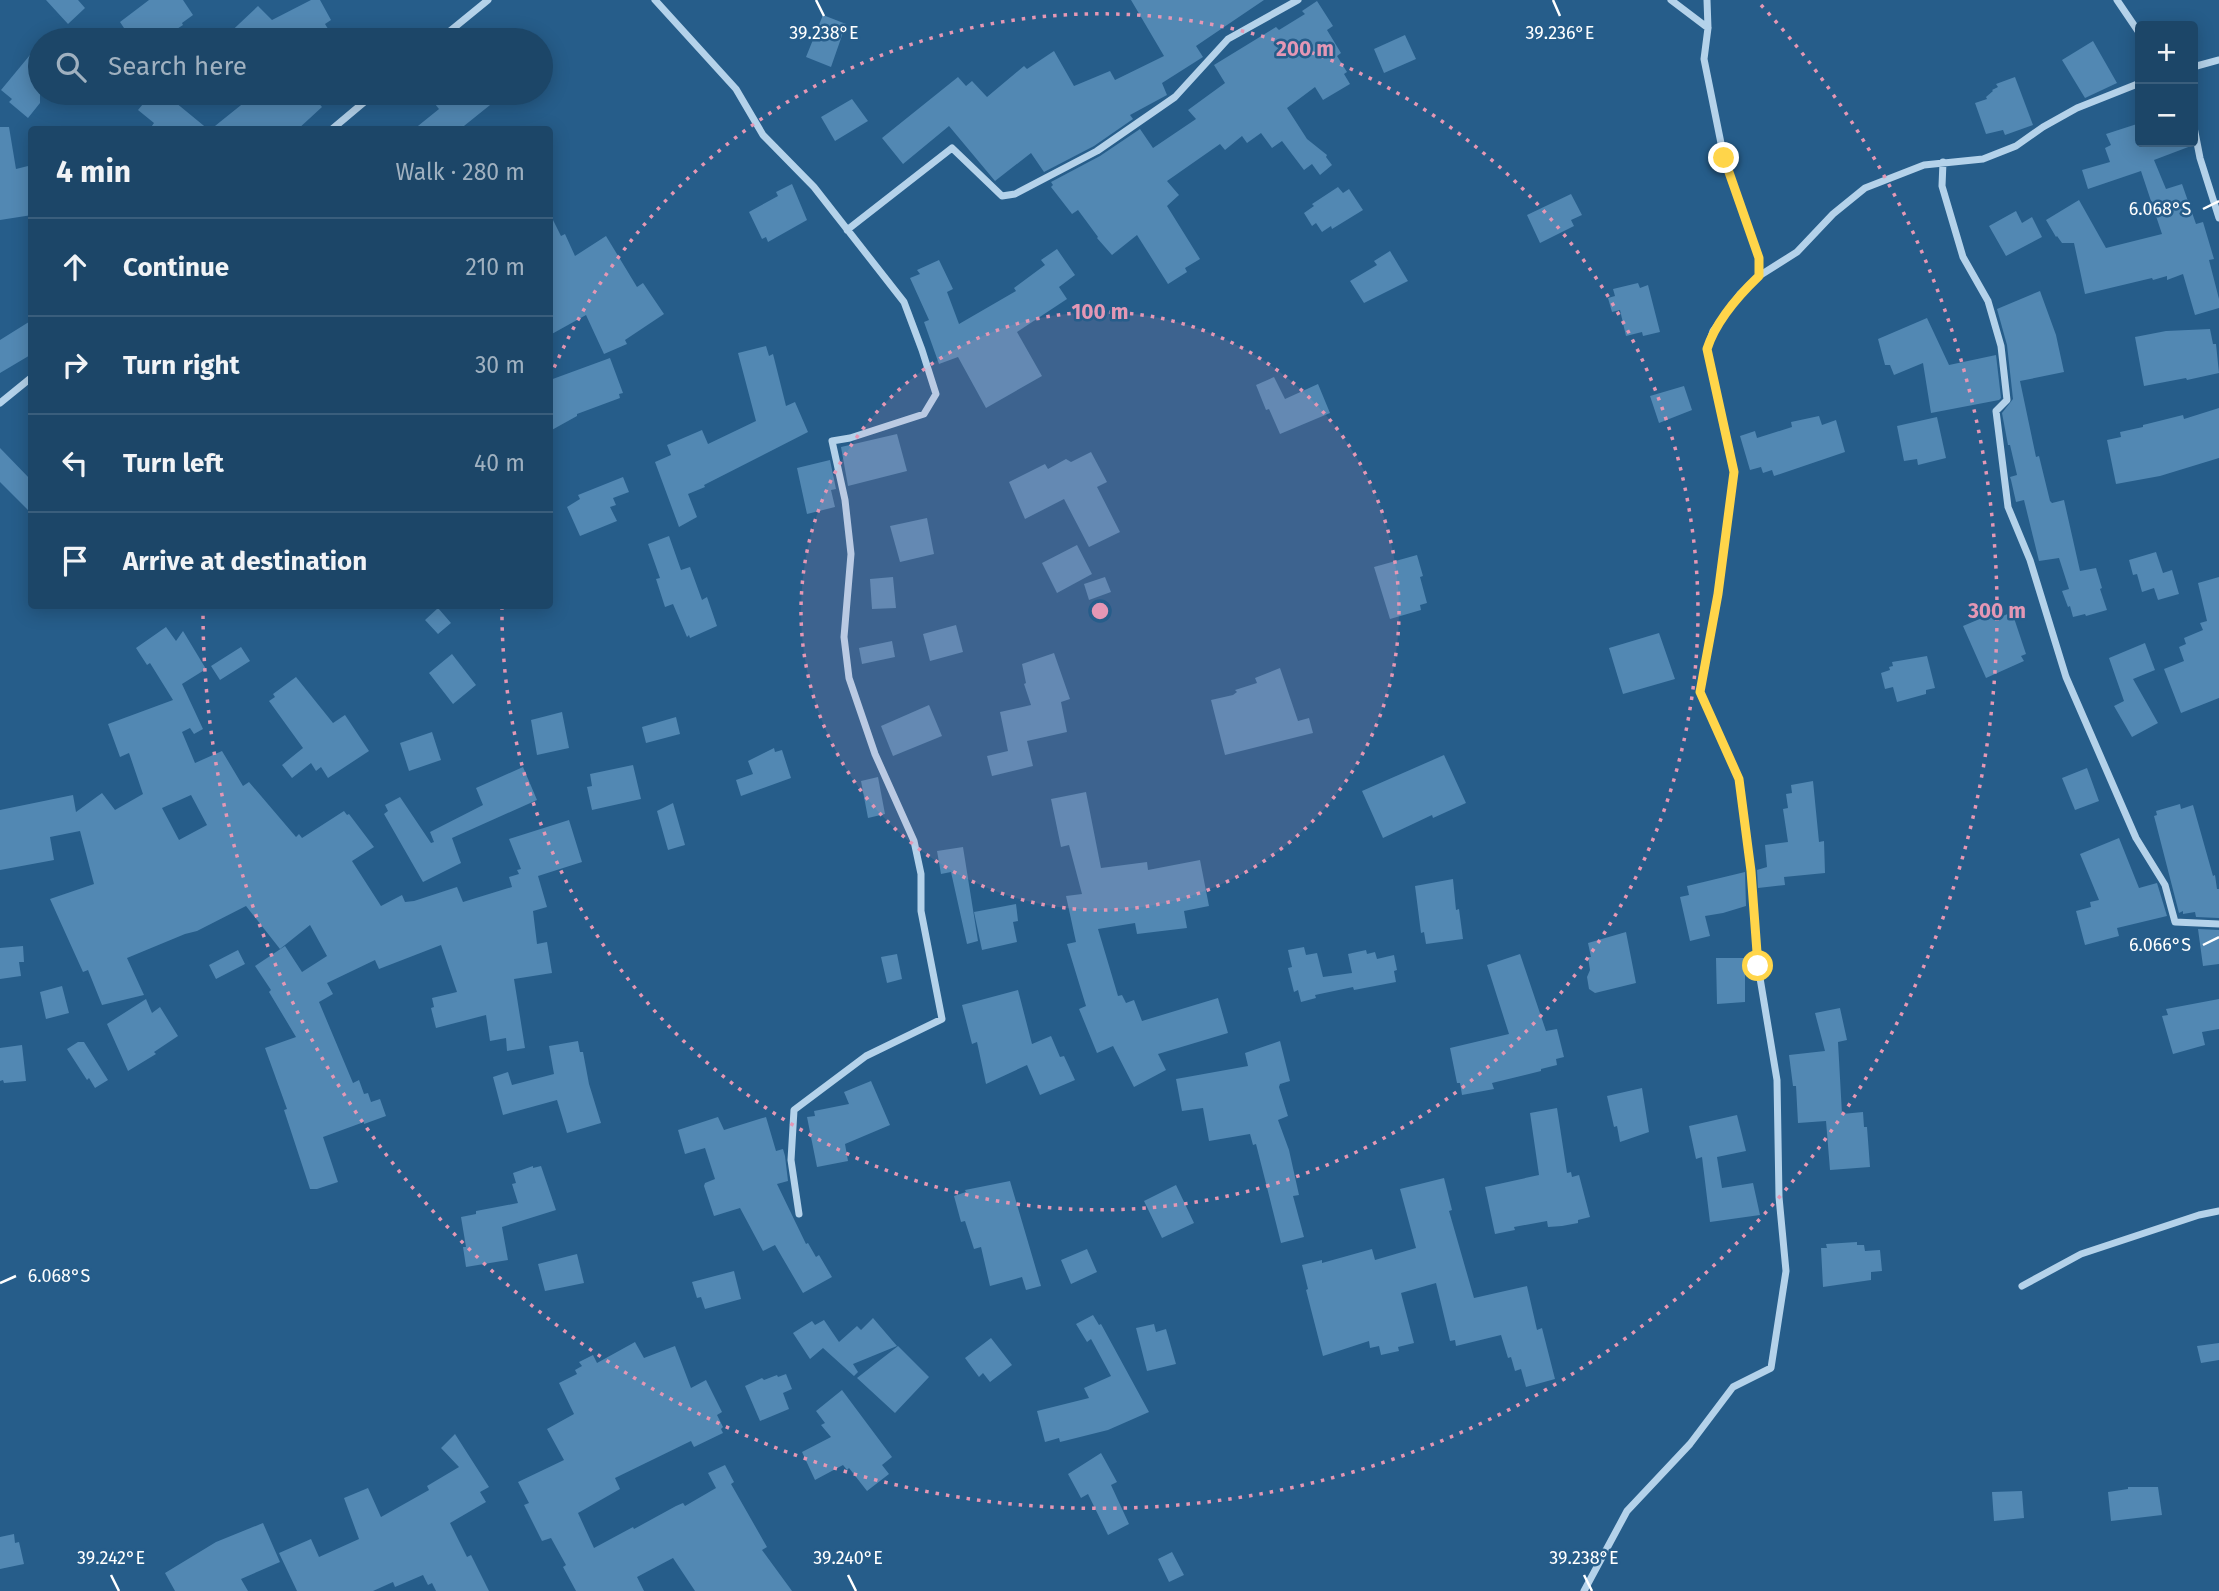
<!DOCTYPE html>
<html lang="en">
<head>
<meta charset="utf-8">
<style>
	:root { --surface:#1c4668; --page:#295071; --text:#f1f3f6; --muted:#a0b1c0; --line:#3a5e7c }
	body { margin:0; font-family:"Fira Sans",sans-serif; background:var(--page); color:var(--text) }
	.controls { position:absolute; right:21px; top:21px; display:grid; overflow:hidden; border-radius:7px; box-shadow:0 4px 18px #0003 }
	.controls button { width:63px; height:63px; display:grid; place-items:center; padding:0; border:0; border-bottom:2px solid var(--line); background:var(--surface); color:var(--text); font:35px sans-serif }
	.stop { position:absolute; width:21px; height:21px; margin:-16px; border:5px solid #ffd54a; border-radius:50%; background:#fff }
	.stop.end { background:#ffd54a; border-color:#fff; box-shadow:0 2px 7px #0008 }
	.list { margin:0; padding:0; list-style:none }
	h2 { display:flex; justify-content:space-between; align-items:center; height:91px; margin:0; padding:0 28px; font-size:30px }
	h2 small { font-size:23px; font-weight:400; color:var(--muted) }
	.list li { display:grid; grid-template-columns:46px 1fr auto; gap:21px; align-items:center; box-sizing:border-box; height:98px; padding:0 28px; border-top:2px solid var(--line) }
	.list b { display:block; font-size:26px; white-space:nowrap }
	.list em { font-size:23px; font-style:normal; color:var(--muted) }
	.icon { flex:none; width:38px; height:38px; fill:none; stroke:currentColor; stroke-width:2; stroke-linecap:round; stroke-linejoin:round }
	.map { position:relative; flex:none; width:2219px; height:1591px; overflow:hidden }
	.search { position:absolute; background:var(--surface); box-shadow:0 4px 18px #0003; left:28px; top:28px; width:525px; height:77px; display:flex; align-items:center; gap:18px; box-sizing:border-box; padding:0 24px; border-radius:38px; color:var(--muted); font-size:26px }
	.panel { position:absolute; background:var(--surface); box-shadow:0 4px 18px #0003; left:28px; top:126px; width:525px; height:483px; border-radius:7px }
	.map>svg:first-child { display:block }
	.building { fill:#5288b3; fill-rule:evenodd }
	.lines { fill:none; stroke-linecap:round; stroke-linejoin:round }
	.street { stroke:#b4d2ea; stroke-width:7 }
	.route { stroke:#ffd54a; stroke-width:9 }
	.ticks { fill:none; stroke:#fff; stroke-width:2.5 }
	.ring { fill:none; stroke:#e497b5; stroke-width:3.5; stroke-dasharray:3.5 7 }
	.ticks-label { font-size:18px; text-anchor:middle; fill:#fff; stroke:#265d8a; stroke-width:5; stroke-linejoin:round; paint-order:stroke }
	.centre { fill:#e497b5; stroke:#265d8a; stroke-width:3.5 }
	.ring-label { font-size:21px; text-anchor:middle; font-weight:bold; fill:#e497b5; stroke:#265d8a; stroke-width:5; stroke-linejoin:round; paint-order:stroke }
</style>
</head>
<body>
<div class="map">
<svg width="2219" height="1591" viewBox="0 0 2219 1591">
	<rect width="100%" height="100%" fill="#265d8a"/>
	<path class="building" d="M46,0H78L85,8L68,24Z
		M149,0H183L193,15L182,23L183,25L160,40H132L120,22Z
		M311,0H320L331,20L325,24L335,40H222L258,6L272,20Z
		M1131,0H1264L1196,46L1203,57L1162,83L1167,95L1130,115L1133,119L1094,146L1044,172L1031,153L995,181L949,126L903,164L882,138L958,77L966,86L972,81L987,97L1024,66L1027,69L1054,51L1074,86L1110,71L1115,80L1164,56Z
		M1317,1L1333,26L1327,30L1341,53L1337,56L1347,72L1344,74L1350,84L1323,100L1315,87L1287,108L1307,139L1327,155L1326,157L1332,165L1320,175L1312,164L1304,170L1282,141L1272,148L1261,133L1247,143L1242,136L1225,150L1220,144L1167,181L1179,195L1167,206L1200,259L1185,268L1187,272L1168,284L1137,235L1112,255L1097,238L1098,237L1078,210L1072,214L1051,187L1053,185L1051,182L1100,156L1140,129L1153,148L1196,119L1188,110L1225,83L1214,65L1276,27L1279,30L1305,14L1302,11Z
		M823,15L846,24L831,67L806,57Z
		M1405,35L1416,59L1384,73L1374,49Z
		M2093,41L2117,83L2085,98L2062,60Z
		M30,55L40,64V103L28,118L9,102L12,99L1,90Z
		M2015,77L2033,125L2005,135L2003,130L1986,134L1975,103L1987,99L1986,97L1993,91L1992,90L1998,87L1996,84Z
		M152,93H164L209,130H149L154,123L138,110Z
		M256,93H310L322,107L297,130H210Z
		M426,93H505L459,130H413L439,109Z
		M852,99L868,121L835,141L821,117Z
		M2140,123V142H2191V146L2154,160L2166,189L2182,184L2196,224L2203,222L2214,259L2209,260L2219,299V308L2195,315L2183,274L2167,280V276L2153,280L2152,278L2085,294L2074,243H2062L2057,236L2056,237L2046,220L2079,200L2106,248L2162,234L2141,171L2088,189L2082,170L2110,162L2105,148L2111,145L2106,134Z
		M0,127H9L16,169L32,165V215L0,220Z
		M792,184L807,220L768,242L766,237L762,239L749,212L778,196L776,192Z
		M1338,187L1343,193L1349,189L1363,210L1332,229L1331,226L1322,232L1316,223L1312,226L1304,213L1314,206L1312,204Z
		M1571,194L1582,215L1571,220L1574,226L1540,243L1527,215Z
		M2016,211L2022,223L2032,217L2042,237L2006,256L1989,226Z
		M550,214L561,236L565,234L575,256L606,236L637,287L643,283L664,314L625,340L627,344L604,354L586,315L550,335Z
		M1057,249L1075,275L1059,287L1067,299L1017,332L1042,376L986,408L958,357L939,364L924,322L929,320L910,278L920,274L917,270L939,260L953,289L947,292L959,324L1016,291L1014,288L1045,265L1041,260Z
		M1390,251L1408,281L1364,303L1350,281L1377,265L1374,261Z
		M1638,283L1640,288L1648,285L1660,332L1643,336L1642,332L1626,336L1620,310L1612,312L1608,298L1615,296L1613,289Z
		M2040,291L2056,335L2064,372L2020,381L2036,457L2039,456L2050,501L2052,503L2064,500L2080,571L2096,568L2102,588L2100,589L2107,610L2086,616L2085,614L2073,617L2070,606L2068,607L2062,591L2069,589L2059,558L2039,561L2024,500L2016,502L2011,480L2010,477L2017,475L2010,445H2008L2002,413L2013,399L2007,345L1997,309Z
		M1927,318L1949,365L1996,355L2001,398L1999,400L1931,413L1923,363L1894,375L1890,365H1885L1878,339Z
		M32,320V354L0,373V340Z
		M2210,329L2213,344H2216L2219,373L2187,380L2186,378L2144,386L2135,337L2166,331Z
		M766,346L769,356L773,354L786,406L795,402L808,432L704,485L705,487L688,494L697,517L679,527L655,462L671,455L667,445L702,430L708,444L756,421L738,353Z
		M610,358L623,393L619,394L620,398L577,414V416L550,431V380Z
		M1274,377L1285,399L1318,384L1330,413L1280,434L1269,409L1266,410L1256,385Z
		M1684,386L1692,410L1659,423L1650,396Z
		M2219,408V458L2160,476L2116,484L2107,440L2121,437L2120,432L2143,427V425L2183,415L2184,419Z
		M1819,416L1822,425L1836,420L1845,452L1774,476L1772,470L1763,473L1761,467L1750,470L1740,436L1755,431L1757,438L1792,427L1791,422Z
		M1937,417L1946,458L1918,465L1917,459L1904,461L1897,426Z
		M897,434L907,471L848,486L841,447Z
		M0,448L32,481V514L0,482Z
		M1091,452L1107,482L1097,487L1120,532L1089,547L1064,499L1025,519L1009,482L1045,464L1048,469L1066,459L1071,462Z
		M830,460L836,489L831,490L835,507L807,514L797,468Z
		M623,477L629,492L613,498L616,505L610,507L617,521L580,536L567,507L580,499L578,495Z
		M927,518L934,554L900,562L890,526Z
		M669,536L681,570L690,567L702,600L707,597L717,626L690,638L689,635L687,637L673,604L665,607L656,579L660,578L648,544Z
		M1077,545L1092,574L1057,593L1042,563Z
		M2156,552L2163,573L2172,570L2179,594L2158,600L2154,588L2142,592L2137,574L2133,575L2129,560Z
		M1417,555L1423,576L1420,577L1427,603L1420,605L1421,610L1390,619L1374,567Z
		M893,577L896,608L872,609L870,579Z
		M1105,577L1111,592L1089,600L1084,584Z
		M2219,577V698L2181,713L2164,669L2184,661L2179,647L2186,644L2184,638L2203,630L2200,623L2207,621L2198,583Z
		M438,608L451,623L438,634L425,620Z
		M2001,610L2003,616L2012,612L2026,654L2021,656L2024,661L1986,678L1963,626Z
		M956,625L963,652L930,661L923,634Z
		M166,627L176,641L183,631L206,669L182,684L203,729L194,734L190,728L182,732L195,763L222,751L243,786L249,782L296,837L299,834L302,838L344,811L347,815L349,814L374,847L352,861L381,906L402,895L405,902L414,901L457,887L463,902L512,887L509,877L519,874L517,870L521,869L509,839L569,820L582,862L538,876L547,907L533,911L537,944L547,942L552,973L514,979L525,1048L507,1051L506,1038L490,1041L486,1015L436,1028L431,1008L434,1007L432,998L457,992L441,945L379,969L375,960L327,983L333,994L319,1002L353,1083L359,1080L364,1094L368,1093L371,1102L380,1099L386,1116L364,1124V1122L323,1137L338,1182L317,1189H310L284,1110L287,1109L265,1048L296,1037L269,992L271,990L255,966L285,946L302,972L327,956L310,925L280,949L246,906L197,931L185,934L127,958L144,995L102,1005L88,970L83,972L50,899L94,884L80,831L50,837L54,860L0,870V810L73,795L76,812L102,793L115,810L143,794L129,753L120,757L108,724L173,700L150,663L147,665L136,648ZM191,795L207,825L179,840L162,808Z
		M1659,633L1675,679L1623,694L1609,648Z
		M892,641L895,657L862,664L859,648Z
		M2145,643L2155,670L2133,679L2158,723L2132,737L2114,706L2124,701L2109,658Z
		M241,647L250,661L220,680L211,666Z
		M1054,653L1070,699L1061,702L1067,732L1027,741L1033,766L992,776L987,756L1008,751L1000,712L1031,705L1024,684L1026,683L1022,664Z
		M452,654L476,685L453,704L429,673Z
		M1927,656L1935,688L1926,690V694L1897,702L1893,687L1885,689L1881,673L1890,670L1889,667L1893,666L1892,662Z
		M1280,668L1298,721L1309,718L1313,733L1225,755L1211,700L1233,695L1237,692L1235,690L1257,683L1255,678Z
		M296,677L333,723L345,715L369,751L328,778L321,767L316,771L311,763L292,778L282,765L303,748L269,701L275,697L273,694Z
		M929,705L942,736L893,756L881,726Z
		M562,712L569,748L537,755L531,720Z
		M676,717L680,734L646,743L642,727Z
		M432,732L441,760L409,771L400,743Z
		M774,748L775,752L782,750L791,778L741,796L736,780L753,774L748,761Z
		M1444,755L1466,803L1433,818L1432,815L1383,838L1362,791Z
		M633,765L641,799L592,810L587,787L592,786L590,774Z
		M523,767L537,800L452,838L461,863L423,882L384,814L388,811L385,805L400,797L431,843L434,842L430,832L483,805L476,788Z
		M2087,768L2099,801L2075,810L2062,778Z
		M878,777L885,814L868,818L861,781Z
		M1813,781L1819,842L1824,841L1825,873L1784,877L1785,885L1758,888L1757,870L1767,867L1765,845L1788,842L1783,809L1788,808L1786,794L1792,793L1791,785Z
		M1086,792L1101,868L1147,862L1148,870L1200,860L1209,906L1184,911L1187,928L1137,934L1135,923L1098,929L1118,996L1122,995L1126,1003L1134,1000L1142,1021L1218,998L1228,1033L1158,1054L1166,1070L1134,1087L1113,1046L1097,1053L1079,1009L1086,1006L1067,944L1076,942L1066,896L1082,894L1069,845L1061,847L1051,799Z
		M673,803L685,845L668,850L657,811Z
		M2180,804L2181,809L2193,805L2213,876L2215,875L2217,889H2219V918L2196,917L2195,912L2183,914V911L2179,913L2154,816L2157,815L2156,811Z
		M2119,838L2139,888L2157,883L2167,916L2117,928L2119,936L2085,945L2076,911L2091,907L2090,902L2099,900L2080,854Z
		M963,847L978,941L967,944L951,872L941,874L937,851Z
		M1745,872L1746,906L1723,913L1705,916L1710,936L1690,941L1680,897L1689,895L1687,886Z
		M1453,879L1456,910L1459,909L1463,939L1426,944L1424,932L1421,933L1415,886Z
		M1016,904L1018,921L1013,922L1017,942L982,950L974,912Z
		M2198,929L2219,930V964L2203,966Z
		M1626,932L1636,983L1595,993L1589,989L1587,977L1590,970L1588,957H1591L1588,943Z
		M23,946L24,962H19L21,976L0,979V948Z
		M1304,947L1306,955L1317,953L1323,977L1352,973L1348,954L1366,950L1367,954L1375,952L1377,959L1394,955L1397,970L1394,971L1396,982L1354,990L1353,987L1315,995L1316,998L1301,1002L1298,990L1294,992L1288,968L1292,967L1288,950Z
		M238,950L245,964L216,979L209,965Z
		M897,954L902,979L887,983L881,957Z
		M1520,954L1546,1031L1557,1029L1564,1057L1556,1059L1557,1065L1541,1069V1071L1492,1083L1494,1089L1462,1095L1460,1083H1457L1450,1048L1509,1034L1487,965Z
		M1716,958H1745V1002L1717,1004Z
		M62,986L69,1013L46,1019L40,992Z
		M1018,990L1032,1044L1051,1036L1060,1057L1064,1056L1075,1080L1040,1095L1027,1065L986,1084L977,1042L972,1044L962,1005Z
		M146,999L152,1013L160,1007L178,1036L154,1052L156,1054L128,1071L107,1024Z
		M2219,999V1029L2202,1032L2205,1045L2173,1054L2162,1016L2168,1015L2166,1009Z
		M1840,1008L1847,1040L1838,1042L1842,1114L1863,1112L1864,1127H1867L1870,1167L1830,1170L1826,1121L1798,1123L1796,1086H1793L1789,1055L1825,1051L1815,1013Z
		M578,1041L580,1052H583L589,1084L601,1123L567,1133L557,1100L503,1115L493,1077L508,1072L512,1085L554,1074L549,1046Z
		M1280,1041L1290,1081L1280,1084L1279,1087L1288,1116L1278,1120L1289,1150L1299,1195L1293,1196L1304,1237L1281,1243L1256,1144L1253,1145L1250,1134L1209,1141L1203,1108L1182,1111L1176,1079L1248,1066L1245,1053Z
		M78,1042H84L108,1080L95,1088L89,1078L87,1080L67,1049Z
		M22,1045L26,1081L4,1083L3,1080L0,1081V1048Z
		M871,1081L890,1125L845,1144L848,1161L817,1167L807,1117L815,1116L814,1111L849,1104L844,1092Z
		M1642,1088L1649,1132L1620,1142L1617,1126L1614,1127L1607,1096Z
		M1557,1108L1567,1173L1571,1172L1572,1177L1579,1175L1590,1217L1578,1220V1223L1562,1226L1548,1227L1547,1221L1514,1227L1515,1230L1495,1234L1485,1187L1539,1175L1530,1113Z
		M1737,1115L1746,1151L1717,1157L1722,1188L1753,1183L1760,1215L1710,1222L1702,1157L1696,1159L1689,1126Z
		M718,1117L724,1130L766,1117L776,1151L783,1149L785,1156L788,1181L777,1184L806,1244L808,1243L816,1257L819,1255L832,1277L803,1293L775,1245L763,1251L740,1208L714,1216L704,1186L705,1183L715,1179L705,1148L685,1154L678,1130Z
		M533,1166V1168L541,1166L556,1210L502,1227L508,1260L466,1267L463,1247H466L461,1217L476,1214V1211L518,1203L512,1184L516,1183L513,1173Z
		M1444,1178L1452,1210L1449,1211L1474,1298L1527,1286L1537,1330L1542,1328L1555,1379L1526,1387L1521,1369L1515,1371L1511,1357L1508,1358L1501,1335L1456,1346L1455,1340L1450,1341L1436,1283L1401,1293L1414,1343L1398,1347L1399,1351L1381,1355L1379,1346L1370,1348L1369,1341L1323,1356L1306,1290L1308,1289L1302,1265L1322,1260V1263L1372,1249L1375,1260L1416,1248L1400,1189Z
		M1010,1181L1041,1286L1026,1290L1022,1277L990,1286L981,1247L974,1249L965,1221L961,1222L954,1196L966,1192L965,1190Z
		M1176,1185L1194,1223L1162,1238L1144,1201Z
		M1857,1242V1245H1864L1865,1251L1880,1250L1882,1271L1871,1272V1280L1823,1287L1821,1248H1827L1826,1244Z
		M1087,1249L1097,1272L1071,1284L1061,1260Z
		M577,1254L584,1283L545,1291L538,1264Z
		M734,1271L741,1299L705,1309L701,1297L697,1298L692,1282Z
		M1093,1315L1099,1325L1101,1324L1149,1412L1108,1430L1060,1442L1059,1438L1045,1442L1037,1411L1089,1398L1084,1388L1111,1376L1091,1339L1087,1342L1076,1324Z
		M873,1318L897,1346L853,1364L858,1372L854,1376L823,1348L810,1359L793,1333L812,1321L815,1325L824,1320L839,1342L857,1326L861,1330Z
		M1154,1324L1156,1332L1166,1329L1176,1364L1147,1371L1136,1328Z
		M991,1338L1012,1365L990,1382L983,1373L979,1377L965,1358Z
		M635,1342L644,1358L675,1346L691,1388L706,1380L722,1412L717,1415L723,1427L721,1429L723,1433L694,1447L691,1441L615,1478L620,1489L578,1513L594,1548L633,1527L634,1529L676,1506L683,1503L685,1506L716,1488L708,1473L725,1465L734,1482L731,1484L767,1547L762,1550L792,1591H695L673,1558L637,1577L644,1591H576L563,1567L566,1565L551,1538L542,1541L524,1505L529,1503L518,1482L564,1460L547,1429L574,1414L559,1383L577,1374L575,1370L582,1366L579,1362L593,1355L597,1363Z
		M2219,1343V1360L2201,1363L2197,1346Z
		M898,1346L929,1377L895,1413L857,1378Z
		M786,1374L792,1389L783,1393L789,1409L760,1421L745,1386L762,1378L764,1380L777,1375L778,1377Z
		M842,1390L892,1457L882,1465L889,1474L867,1491L849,1468L847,1470L843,1465L815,1480L802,1452L831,1437L821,1425L825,1423L816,1411Z
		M455,1434L489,1487L480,1492L486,1502L450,1523L467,1557L471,1555L489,1591H436L432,1583L428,1585L423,1575L395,1587L393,1582L373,1591H297L279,1553L311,1539L319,1557L359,1539L344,1498L368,1488L381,1517L429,1490L427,1486L459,1467L441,1448Z
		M1101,1453L1117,1482L1111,1485L1129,1524L1108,1535L1088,1494L1081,1498L1068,1474Z
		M2128,1487H2158L2162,1515L2111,1521L2108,1492L2128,1489Z
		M2022,1491L2024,1518L1994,1521L1992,1492Z
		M263,1523L280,1562L241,1579L248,1591H175L165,1573L216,1542Z
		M14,1534L15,1543L19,1542L24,1564L0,1569V1537Z
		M1172,1552L1184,1575L1169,1582L1158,1559Z"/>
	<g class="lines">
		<path class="street" d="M655,0L736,89L763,135L814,187L904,302L922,350L936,394L924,414L850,438L832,441L845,500L851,554L844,637L849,678L875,754L914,841L921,874V911L942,1019L866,1056L794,1110L791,1160L799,1214
			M1671,0L1708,28
			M1707,0L1708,28L1704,59L1724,158L1759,258V276
			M2117,0L2140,34
			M439,40L488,0
			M2193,67L2219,60
			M2193,122L2200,158L2219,218
			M331,130L375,93
			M1943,162L1942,186L1963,257L1988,301L2001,346L2007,400L1996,411L2008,507L2030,560L2066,677L2136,838L2165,885L2175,922L2219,924
			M847,230L952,148L1002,196L1015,194L1097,151L1175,97L1228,39L1298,0
			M0,403L32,377
			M2022,1286L2081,1254L2199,1215L2219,1211
			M1584,1591L1627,1511L1690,1444L1733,1387L1771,1368L1786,1271L1779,1197L1777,1080L1758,966L1751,871L1739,779L1700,692L1718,595L1734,472L1707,349L1713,331L1740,294L1759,276L1797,252L1833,214L1865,188L1924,165L1983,159L2016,146L2043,127L2077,108L2140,83"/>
	</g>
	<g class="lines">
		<path class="route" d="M1724,158L1759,258V276C1738,296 1716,321 1707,349L1734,472L1718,594L1700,692L1739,779L1751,871L1758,966"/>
	</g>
	<path class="ticks" d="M816,0L824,16M1553,0L1560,16M2203,209L2219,201M2203,945L2219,937M0,1283L16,1276M111,1575L119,1591M848,1575L856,1591M1584,1575L1592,1591"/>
	<circle cx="1100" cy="611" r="299" fill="#e497b5" fill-opacity=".12"/>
	<g class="ring">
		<circle cx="1100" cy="611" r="299"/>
		<path d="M550 377A598 598 0 1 1 502 606"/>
		<path d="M1761 5A897 897 0 1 1 203 611"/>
	</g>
	<g class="ticks-label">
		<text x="824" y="39">39.238°E</text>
		<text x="1560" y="39">39.236°E</text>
		<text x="2160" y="215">6.068°S</text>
		<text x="2160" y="951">6.066°S</text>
		<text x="59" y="1282">6.068°S</text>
		<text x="111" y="1564">39.242°E</text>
		<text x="848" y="1564">39.240°E</text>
		<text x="1584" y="1564">39.238°E</text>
	</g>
	<circle cx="1100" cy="611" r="10" class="centre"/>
	<g class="ring-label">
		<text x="1305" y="56">200 m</text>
		<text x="1100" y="319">100 m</text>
		<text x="1997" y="618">300 m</text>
	</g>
</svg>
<div class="controls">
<button>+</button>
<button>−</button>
</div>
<div class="stop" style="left:1758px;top:966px"></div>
<div class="stop end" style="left:1724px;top:158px"></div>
<div class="search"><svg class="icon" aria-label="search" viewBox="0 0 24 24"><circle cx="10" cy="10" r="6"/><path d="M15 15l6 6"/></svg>Search here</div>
<section class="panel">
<h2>4 min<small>Walk · 280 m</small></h2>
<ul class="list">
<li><svg class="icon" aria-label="ahead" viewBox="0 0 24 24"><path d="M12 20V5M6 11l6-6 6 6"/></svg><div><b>Continue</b></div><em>210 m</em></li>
<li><svg class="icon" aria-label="right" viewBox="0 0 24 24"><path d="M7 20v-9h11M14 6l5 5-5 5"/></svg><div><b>Turn right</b></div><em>30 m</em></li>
<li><svg class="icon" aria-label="left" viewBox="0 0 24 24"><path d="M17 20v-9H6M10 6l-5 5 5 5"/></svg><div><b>Turn left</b></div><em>40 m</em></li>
<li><svg class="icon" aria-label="arrive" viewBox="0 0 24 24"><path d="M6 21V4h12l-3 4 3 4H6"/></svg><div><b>Arrive at destination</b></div></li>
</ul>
</section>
</div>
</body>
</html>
